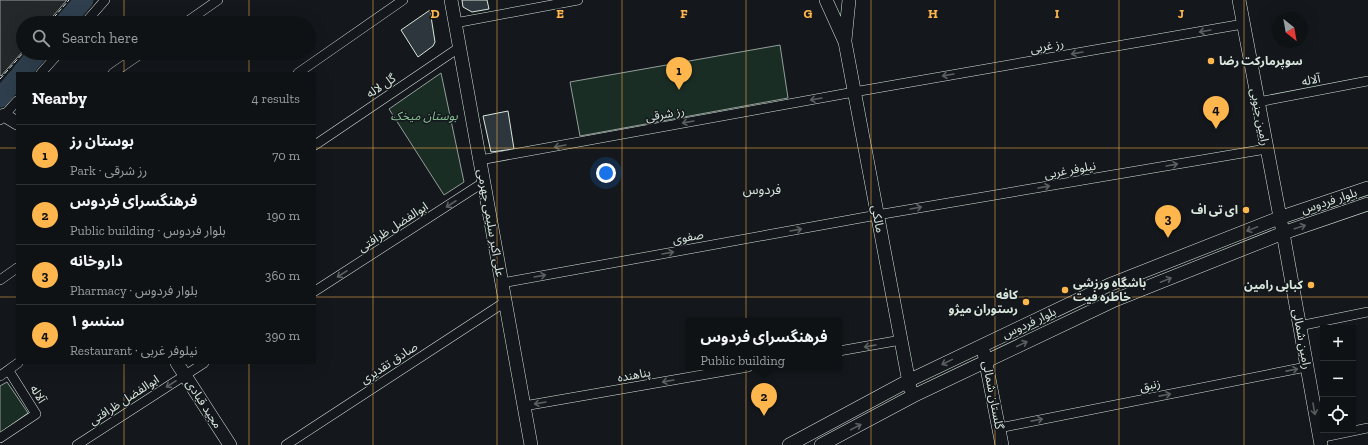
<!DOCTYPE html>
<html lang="en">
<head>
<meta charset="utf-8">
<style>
	:root { --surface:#0f1215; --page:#1d2022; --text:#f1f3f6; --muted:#9b9ea0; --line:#2f3234; --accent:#ffb74d }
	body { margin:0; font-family:"Zilla Slab","Noto Sans Arabic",serif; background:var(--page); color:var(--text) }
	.controls { position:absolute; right:12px; bottom:12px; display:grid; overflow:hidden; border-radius:0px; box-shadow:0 4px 16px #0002 }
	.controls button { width:36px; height:36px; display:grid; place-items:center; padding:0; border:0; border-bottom:1px solid var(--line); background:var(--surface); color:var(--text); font:20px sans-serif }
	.compass { position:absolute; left:1272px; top:12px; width:36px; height:36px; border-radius:50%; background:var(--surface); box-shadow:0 4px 16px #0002; rotate:149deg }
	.you { position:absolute; left:606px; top:173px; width:14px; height:14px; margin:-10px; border:3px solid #fff; border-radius:50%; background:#1a73e8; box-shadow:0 0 0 6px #1a73e833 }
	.badge { display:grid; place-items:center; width:26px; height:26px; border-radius:50%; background:var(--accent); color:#111; font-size:13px; font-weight:700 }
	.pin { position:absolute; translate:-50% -33px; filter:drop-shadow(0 1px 2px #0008) }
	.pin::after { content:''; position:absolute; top:21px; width:14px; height:12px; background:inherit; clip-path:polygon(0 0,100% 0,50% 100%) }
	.popup { position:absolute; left:686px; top:318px; width:156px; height:52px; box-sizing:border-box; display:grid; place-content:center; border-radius:0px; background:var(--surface); filter:drop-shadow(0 1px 3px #0005); font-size:13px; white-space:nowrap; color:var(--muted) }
	.popup b { font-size:15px; color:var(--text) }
	.popup::after { content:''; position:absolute; left:50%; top:100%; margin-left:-8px; border:8px solid transparent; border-top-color:var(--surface) }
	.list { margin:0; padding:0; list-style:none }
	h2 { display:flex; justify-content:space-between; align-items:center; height:52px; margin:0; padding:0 16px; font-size:17px }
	h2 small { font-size:13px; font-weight:400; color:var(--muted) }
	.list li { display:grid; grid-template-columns:26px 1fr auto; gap:12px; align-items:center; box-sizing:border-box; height:60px; padding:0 16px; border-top:1px solid var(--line) }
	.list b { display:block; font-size:15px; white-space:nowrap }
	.list p { margin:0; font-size:13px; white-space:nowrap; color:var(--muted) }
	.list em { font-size:13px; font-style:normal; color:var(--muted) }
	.icon { flex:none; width:22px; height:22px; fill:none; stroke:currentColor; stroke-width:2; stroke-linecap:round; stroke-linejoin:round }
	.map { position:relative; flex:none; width:1368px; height:445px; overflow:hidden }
	.search { position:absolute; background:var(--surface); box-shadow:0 4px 16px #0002; left:16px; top:16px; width:300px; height:44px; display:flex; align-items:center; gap:10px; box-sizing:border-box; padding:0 14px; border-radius:22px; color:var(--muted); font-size:15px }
	.panel { position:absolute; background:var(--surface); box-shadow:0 4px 16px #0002; left:16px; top:72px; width:300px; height:292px; border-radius:0px }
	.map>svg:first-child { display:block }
	.green { fill:#1a2d24; stroke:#939e99 }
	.parking { fill:#24282b; stroke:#939e99 }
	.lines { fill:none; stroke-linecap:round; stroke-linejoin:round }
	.river { stroke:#2f3f4d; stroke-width:19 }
	.building { fill:#2c363c; stroke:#d8e6dc }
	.street-casing { stroke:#d8e6dc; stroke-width:10 }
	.secondary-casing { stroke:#d8e6dc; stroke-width:14 }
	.street { stroke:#14181c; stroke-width:9 }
	.secondary { stroke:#14181c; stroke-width:13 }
	.fence { stroke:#d8e6dc; stroke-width:1; stroke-dasharray:5 2; stroke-linecap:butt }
	.oneway { stroke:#59605f }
	.grid { fill:none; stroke:#ffb74d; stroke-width:1; stroke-opacity:0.55 }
	.poi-dot { fill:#ffb74d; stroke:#14181c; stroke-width:1.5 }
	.labels { text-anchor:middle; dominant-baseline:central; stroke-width:3; stroke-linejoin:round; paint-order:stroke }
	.street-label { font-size:12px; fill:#d8e6dc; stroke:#14181c }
	.poi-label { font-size:12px; font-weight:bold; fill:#d8e6dc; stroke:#14181c; text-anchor:end }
	.park-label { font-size:12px; font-style:italic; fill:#8ac095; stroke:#14181c }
	.neighbourhood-label { font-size:13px; fill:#d8e6dc; stroke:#14181c }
	.grid-label { font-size:13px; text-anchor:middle; font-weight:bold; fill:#ffb74d; stroke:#14181c; stroke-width:3; stroke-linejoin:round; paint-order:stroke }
</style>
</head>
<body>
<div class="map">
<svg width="1368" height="445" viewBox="0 0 1368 445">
	<rect width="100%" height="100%" fill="#14181c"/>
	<path class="green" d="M780,45L788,98L580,136L570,82Z
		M441,73L464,182L444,195L389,109Z
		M7,382L28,413L0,433V386Z"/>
	<path class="parking" d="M0,0H67L47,23H23V51L1,76L0,75Z"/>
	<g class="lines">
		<path class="river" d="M64,23L84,0
			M21,73L38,53
			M0,98L17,78"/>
	</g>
	<path class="building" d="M462,0H487L489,9L472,12L463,7Z
		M430,10L435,42L433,46L418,57L401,30Z
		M508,111L514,149L491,152L483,116Z"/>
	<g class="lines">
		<defs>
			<path id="street" d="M85,23L105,0
				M185,23L218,0
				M455,23L578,0
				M41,73L59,53
				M113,73L142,53
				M298,73L403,0
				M1258,102L1368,81
				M0,120L17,101
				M315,145L460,47
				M480,160L854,92L1243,24
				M0,280L17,268
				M502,283L877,215L1266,149
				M315,291L484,182
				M1299,326L1368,312
				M839,351L901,340
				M0,376L18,363
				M524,406L748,367
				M999,428L1306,367
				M0,438L36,414L9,371
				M1319,438L1368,428
				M77,445L204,363
				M286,445L505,302"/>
			<path id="secondary" d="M451,0L531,445
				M826,0L845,42L910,388
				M1239,0L1283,233L1321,445
				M845,40L849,0
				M4,115L17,123
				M984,353L1002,445
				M177,363L230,445
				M789,445L908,381L1109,285L1279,218L1368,188
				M821,445L913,396L1115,300L1283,233L1368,204"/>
		</defs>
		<use href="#street" class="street-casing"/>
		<use href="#secondary" class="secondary-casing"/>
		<use href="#street" class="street"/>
		<use href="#secondary" class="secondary"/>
		<path class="fence" d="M49,23L69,0
			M0,79L23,53"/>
	</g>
	<defs><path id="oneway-shaft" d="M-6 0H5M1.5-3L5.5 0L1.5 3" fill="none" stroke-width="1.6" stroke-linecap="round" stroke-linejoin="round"/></defs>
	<g class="oneway">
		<use href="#oneway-shaft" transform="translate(1205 31) rotate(170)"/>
		<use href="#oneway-shaft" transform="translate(1077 53) rotate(170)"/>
		<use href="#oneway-shaft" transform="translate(948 75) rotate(170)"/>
		<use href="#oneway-shaft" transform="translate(816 99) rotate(170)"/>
		<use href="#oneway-shaft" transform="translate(688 122) rotate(170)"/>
		<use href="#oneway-shaft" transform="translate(560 146) rotate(170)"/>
		<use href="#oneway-shaft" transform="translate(1172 165) rotate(-10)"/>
		<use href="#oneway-shaft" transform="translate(1044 187) rotate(-10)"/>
		<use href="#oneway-shaft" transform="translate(451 204) rotate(147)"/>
		<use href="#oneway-shaft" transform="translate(916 208) rotate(-10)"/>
		<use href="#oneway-shaft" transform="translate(1300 227) rotate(-18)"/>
		<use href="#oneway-shaft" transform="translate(1252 229) rotate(158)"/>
		<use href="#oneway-shaft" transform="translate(796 230) rotate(-10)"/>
		<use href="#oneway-shaft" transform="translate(668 253) rotate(-10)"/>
		<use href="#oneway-shaft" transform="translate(342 274) rotate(147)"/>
		<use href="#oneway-shaft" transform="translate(540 276) rotate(-10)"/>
		<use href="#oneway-shaft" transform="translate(1166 280) rotate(-22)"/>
		<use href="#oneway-shaft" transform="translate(1022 344) rotate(-25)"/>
		<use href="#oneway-shaft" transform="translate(870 346) rotate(170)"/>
		<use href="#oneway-shaft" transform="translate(947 362) rotate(154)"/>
		<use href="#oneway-shaft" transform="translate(1292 370) rotate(-11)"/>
		<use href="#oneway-shaft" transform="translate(668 381) rotate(170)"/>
		<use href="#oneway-shaft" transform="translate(171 384) rotate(147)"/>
		<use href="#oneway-shaft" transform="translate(1165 395) rotate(-11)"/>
		<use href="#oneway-shaft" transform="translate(540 403) rotate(170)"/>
		<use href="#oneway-shaft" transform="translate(1314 409) rotate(80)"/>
		<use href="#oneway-shaft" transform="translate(1037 420) rotate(-11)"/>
		<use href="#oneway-shaft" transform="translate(856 427) rotate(-28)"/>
	</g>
	<path class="grid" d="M124,0V23M249,0V23M373,0V445M497,0V445M622,0V445M746,0V445M871,0V445M995,0V445M1119,0V445M1244,0V445M124,53V73M249,53V73M0,148H17M315,148H1368M0,297H17M315,297H1368M124,363V445M249,363V445"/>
	<g class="poi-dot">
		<circle cx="1211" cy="61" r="4"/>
		<circle cx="1246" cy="210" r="4"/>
		<circle cx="1311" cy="285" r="4"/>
		<circle cx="1065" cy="290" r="4"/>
		<circle cx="1026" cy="302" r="4"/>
	</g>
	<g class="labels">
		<g class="street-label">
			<text transform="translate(1047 46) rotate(-10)">رز غربی</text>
			<text transform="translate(1311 80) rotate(-11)">آلاله</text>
			<text transform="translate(381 86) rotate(-34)">گل لاله</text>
			<text transform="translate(665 114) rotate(-10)">رز شرقی</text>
			<text transform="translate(1260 117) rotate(79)">رامین جنوبی</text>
			<text transform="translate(1070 170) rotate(-10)">نیلوفر غربی</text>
			<text transform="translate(1329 201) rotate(-18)">بلوار فردوس</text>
			<text transform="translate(878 219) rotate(79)">مالکی</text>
			<text transform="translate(491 223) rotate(80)">علی اکبر سلیمی جهرمی</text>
			<text transform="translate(393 227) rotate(-33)">ابوالفضل ظرافتی</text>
			<text transform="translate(688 237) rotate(-10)">صفوی</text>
			<text transform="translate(1029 323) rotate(-25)">بلوار فردوس</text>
			<text transform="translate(1302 339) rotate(80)">رامین شمالی</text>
			<text transform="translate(389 363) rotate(-33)">صادق تقدیری</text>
			<text transform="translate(634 375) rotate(-10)">پناهنده</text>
			<text transform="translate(1150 385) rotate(-11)">زنبق</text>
			<text transform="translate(38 394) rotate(58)">آلاله</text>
			<text transform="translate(993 395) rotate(79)">گلستان شمالی</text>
			<text transform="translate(124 400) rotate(-33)">ابوالفضل ظرافتی</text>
			<text transform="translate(204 404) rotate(57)">مجید قبادی</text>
		</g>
		<g class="poi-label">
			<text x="1219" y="61" text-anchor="start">سوپرمارکت رضا</text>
			<text x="1238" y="210">ای تی اف</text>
			<text x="1073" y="283" text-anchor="start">باشگاه ورزشی<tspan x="1073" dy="14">خاطره فیت</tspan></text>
			<text x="1303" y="285">کبابى رامین</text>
			<text x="1018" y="295">کافه<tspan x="1018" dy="14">رستوران ميژو</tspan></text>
		</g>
		<g class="park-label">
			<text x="424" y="116">بوستان میخک</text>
		</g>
		<g class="neighbourhood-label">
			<text x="762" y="189">فردوس</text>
		</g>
	</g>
	<g class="grid-label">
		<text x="435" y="18">D</text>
		<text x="560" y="18">E</text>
		<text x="684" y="18">F</text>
		<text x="808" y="18">G</text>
		<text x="933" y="18">H</text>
		<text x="1057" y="18">I</text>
		<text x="1181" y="18">J</text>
	</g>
</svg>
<div class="controls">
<button>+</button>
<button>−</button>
<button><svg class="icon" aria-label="locate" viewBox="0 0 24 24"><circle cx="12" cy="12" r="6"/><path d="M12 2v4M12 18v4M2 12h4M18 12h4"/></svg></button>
</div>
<svg class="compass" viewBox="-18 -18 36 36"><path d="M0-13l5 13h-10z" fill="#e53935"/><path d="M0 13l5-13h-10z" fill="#9b9ea0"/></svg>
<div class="you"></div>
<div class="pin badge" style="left:679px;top:90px">1</div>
<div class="pin badge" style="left:764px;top:416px">2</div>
<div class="popup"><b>فرهنگسرای فردوس</b>Public building</div>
<div class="pin badge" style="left:1168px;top:238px">3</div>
<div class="pin badge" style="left:1216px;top:129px">4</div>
<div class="search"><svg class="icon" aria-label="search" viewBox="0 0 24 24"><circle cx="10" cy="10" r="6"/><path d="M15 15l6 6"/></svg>Search here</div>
<section class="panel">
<h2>Nearby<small>4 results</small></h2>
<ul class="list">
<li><span class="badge">1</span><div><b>بوستان رز</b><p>Park · رز شرقی</p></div><em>70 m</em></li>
<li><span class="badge">2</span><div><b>فرهنگسرای فردوس</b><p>Public building · بلوار فردوس</p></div><em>190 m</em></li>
<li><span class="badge">3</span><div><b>داروخانه</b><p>Pharmacy · بلوار فردوس</p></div><em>360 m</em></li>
<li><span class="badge">4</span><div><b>۱ سنسو</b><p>Restaurant · نیلوفر غربی</p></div><em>390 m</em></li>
</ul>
</section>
</div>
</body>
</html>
